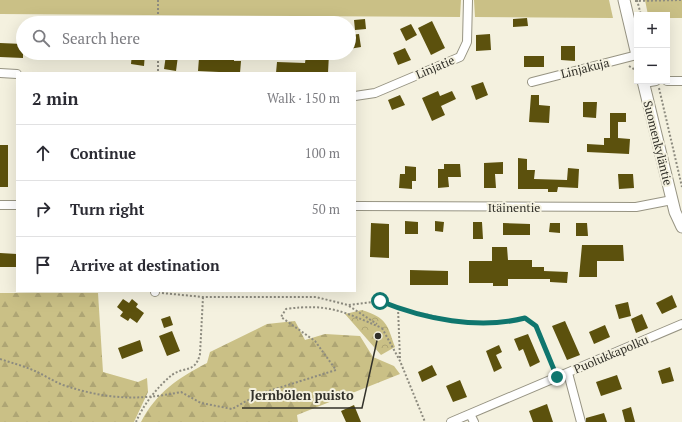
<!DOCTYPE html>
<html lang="en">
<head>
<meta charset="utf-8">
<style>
	:root { --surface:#fff; --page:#f2f2f3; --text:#2b2b33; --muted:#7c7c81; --line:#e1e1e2 }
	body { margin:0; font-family:"PT Serif",serif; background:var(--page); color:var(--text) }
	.controls { position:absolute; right:12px; top:12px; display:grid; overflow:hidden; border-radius:0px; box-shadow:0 4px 16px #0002 }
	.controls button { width:36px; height:36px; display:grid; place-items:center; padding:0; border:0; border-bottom:1px solid var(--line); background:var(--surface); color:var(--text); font:20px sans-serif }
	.stop { position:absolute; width:12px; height:12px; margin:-9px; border:3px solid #0f766e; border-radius:50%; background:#fff }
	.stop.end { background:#0f766e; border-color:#fff; box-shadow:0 1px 4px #0008 }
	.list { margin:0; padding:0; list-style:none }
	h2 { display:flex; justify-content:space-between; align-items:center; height:52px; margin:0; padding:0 16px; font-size:17px }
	h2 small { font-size:13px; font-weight:400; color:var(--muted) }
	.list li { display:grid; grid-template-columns:26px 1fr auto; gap:12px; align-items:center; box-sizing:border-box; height:56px; padding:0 16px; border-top:1px solid var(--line) }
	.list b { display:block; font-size:15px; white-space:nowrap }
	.list em { font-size:13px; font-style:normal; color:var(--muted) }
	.icon { flex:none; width:22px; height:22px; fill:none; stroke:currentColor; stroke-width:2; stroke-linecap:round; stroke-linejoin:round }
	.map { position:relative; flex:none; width:682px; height:422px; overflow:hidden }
	.search { position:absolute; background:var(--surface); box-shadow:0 4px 16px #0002; left:16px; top:16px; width:340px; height:44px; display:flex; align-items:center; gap:10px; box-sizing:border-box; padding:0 14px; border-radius:22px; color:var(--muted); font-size:15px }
	.panel { position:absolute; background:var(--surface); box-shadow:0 4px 16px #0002; left:16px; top:72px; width:340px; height:220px; border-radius:0px }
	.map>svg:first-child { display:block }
	.green { fill:#cac086 }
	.forest { fill:url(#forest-firs) }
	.park { fill:url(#park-crowns) }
	.building { fill:#5c510d }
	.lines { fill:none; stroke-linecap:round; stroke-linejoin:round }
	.street-casing { stroke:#979483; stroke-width:10 }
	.secondary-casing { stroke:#979483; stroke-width:13 }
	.path { stroke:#8d8b7f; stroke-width:2; stroke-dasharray:2 2; stroke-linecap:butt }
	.street { stroke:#fff; stroke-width:8 }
	.secondary { stroke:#fff; stroke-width:11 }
	.route { stroke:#0f766e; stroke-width:5 }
	.labels { text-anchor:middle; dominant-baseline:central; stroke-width:4; stroke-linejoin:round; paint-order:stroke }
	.street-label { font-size:12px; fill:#32312a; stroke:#f4f1df }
	.leader { fill:none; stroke:#32312a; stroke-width:1.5 }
	.callout-dot { fill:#32312a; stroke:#f4f1df; stroke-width:1.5 }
	.callout-label { font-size:13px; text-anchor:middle; font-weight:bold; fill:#32312a; stroke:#f4f1df; stroke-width:4; stroke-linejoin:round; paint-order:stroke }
</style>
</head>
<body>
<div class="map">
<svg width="682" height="422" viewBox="0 0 682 422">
	<defs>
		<pattern id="forest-firs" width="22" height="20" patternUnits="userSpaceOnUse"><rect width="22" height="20" fill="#cac086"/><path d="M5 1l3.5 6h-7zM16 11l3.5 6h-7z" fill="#aea574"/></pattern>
		<pattern id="park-crowns" width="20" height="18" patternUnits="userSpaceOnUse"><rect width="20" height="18" fill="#cac086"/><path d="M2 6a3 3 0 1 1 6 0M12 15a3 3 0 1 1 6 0" fill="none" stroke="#aea574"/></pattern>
	</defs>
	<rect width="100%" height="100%" fill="#f4f1df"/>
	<path class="green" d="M0,0H461L460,17L0,14Z
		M474,0H609L613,18L475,17Z
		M645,0H682V18H667V15H648Z"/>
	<path class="forest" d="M0,293H98L103,372L138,382L147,378L148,392L134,422H0Z
		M295,321L305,340L325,334L360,336L373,357L394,366L400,374L297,415L298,422H141C156,393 178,378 207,363L210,352L267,324Z"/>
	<path class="park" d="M362,310C387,318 387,324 395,347L381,355L345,314Z"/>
	<path class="building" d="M527,18L528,26L513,27V19Z
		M365,19L366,29L355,30L354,20Z
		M432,21L445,48L431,55L418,28Z
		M411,24L417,35L406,41L400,29Z
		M359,34L361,47L349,49V35Z
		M490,34L491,50L476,51V35Z
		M0,43L23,44V58L0,57Z
		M561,46H575V61L561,60Z
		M405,48L411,60L398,65L393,53Z
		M132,53H145L144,66L131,64Z
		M205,53H214V56L234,58V61H241L240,73L198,71L199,58H204Z
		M318,54H329L328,73H276L277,62L305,63L306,56L318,57Z
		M166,55L178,56L176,71L164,69Z
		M524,56H544V67H524Z
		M483,82L488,95L476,100L471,86Z
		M438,91L440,96L452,91L456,99L441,106L445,115L432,121L422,98Z
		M400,95L405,105L392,110L388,100Z
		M531,95H539V105L550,106L549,123L529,122Z
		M583,102H597L596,118L583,117Z
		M610,113H626V122H618V138L630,139L629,154L587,152V144L604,145V138H610Z
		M0,145H8V187H0Z
		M518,158L527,159V170H535L534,179L567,180L568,168L579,169L578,188L558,187L557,192H548V189H518Z
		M503,162V174H495L496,188H484V163Z
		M444,164H460L461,177H448L449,187L438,188V169H444Z
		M405,166L416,167V181H412V189L399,188L400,174H405Z
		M618,174H633L634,188L619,189Z
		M405,221L418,222V234H405Z
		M435,221L444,222L443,232L435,231Z
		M473,222H482L483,239H473Z
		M371,223L389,224V258L370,257Z
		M503,223L530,224V235H503Z
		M550,223H560V233L549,232Z
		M576,223H587L588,236H576Z
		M582,245H623L624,261H597V277H579Z
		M492,247H507L508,260H532V267H544V271L568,272L567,283L550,282V279H508V286H493V283H469V261H492Z
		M0,253L17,254V267H0Z
		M410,270L448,271V285H410Z
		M672,295L677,307L662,314L656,303Z
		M123,299L129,303L132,299L138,304L136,307L144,313L137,323L130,318L128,321L120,316L123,312L117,307Z
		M628,302L631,316L619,319L615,305Z
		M642,314L648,328L636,333L631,319Z
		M170,316L173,325L164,328L161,319Z
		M565,321L580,355L567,360L552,326Z
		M605,325L610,337L594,344L589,332Z
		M172,331L180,351L167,356L159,336Z
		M528,334L540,362L530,367L523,349L519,351L514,339Z
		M140,340L143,351L122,359L118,348Z
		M499,345L502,352L496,355L502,368L494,372L486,351Z
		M432,365L437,375L422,382L418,372Z
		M670,367L674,381L662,384L658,371Z
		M617,375L622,389L601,396L596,382Z
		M460,380L467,397L453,402L446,386Z
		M547,404L553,422H533L529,411Z
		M354,405L361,422H346L341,411Z
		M631,407L635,422H625L622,410Z
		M604,413L607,422H586V418Z"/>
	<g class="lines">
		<defs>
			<path id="street" d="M0,73L17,74
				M667,81H682
				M532,82L637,55
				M644,83L656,81
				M355,96L375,93L460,57L467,42L468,0
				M0,205H17
				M355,206L636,207L672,200
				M155,292V291
				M568,373L581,422
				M470,414L474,422
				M451,422L682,324"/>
			<path id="secondary" d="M624,0L637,55
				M643,81L675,212L682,227"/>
		</defs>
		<use href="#street" class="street-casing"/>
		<use href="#secondary" class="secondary-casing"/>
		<path class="path" d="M158,0V23
			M637,0L641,15
			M635,1L682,0
			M158,53V73
			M629,66L637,71
			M659,88L682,187
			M162,293L203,297H316L348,305L380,301L398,308L463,323L513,321L525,318L536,326L554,369
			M349,306L377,324
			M398,308L400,359
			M382,328L400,361L425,422
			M0,359C12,363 24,366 35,371C44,375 53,381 63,385C105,399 137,401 181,392L201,403L232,409L259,394L336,370L315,341L281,317L286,309C329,303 344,312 382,328
			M136,422C143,405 158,386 172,375C184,366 195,374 200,354L203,297"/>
		<use href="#street" class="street"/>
		<use href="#secondary" class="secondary"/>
	</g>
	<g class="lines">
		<path class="route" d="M380,301C424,319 479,330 525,318L536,326L557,377"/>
	</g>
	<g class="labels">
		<g class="street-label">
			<text transform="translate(435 67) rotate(-23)">Linjatie</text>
			<text transform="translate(585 68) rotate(-14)">Linjakuja</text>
			<text transform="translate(658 143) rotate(76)">Suomenkyläntie</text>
			<text x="514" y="207">Itäinentie</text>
			<text transform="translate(611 354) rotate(-23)">Puolukkapolku</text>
		</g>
	</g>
	<path class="leader" d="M378 336L362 408H242"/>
	<circle class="callout-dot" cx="378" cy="336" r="4"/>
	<g class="callout-label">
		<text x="302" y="400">Jernbölen puisto</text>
	</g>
</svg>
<div class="controls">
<button>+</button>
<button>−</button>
</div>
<div class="stop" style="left:380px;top:301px"></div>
<div class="stop end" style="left:557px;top:377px"></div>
<div class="search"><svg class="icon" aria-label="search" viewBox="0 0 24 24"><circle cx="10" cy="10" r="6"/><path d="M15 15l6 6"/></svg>Search here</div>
<section class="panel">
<h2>2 min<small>Walk · 150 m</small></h2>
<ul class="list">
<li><svg class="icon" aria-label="ahead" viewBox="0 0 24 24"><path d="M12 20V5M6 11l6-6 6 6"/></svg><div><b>Continue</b></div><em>100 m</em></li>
<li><svg class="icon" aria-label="right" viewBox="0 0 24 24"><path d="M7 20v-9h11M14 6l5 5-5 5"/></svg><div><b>Turn right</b></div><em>50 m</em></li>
<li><svg class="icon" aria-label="arrive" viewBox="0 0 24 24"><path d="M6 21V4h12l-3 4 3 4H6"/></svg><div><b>Arrive at destination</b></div></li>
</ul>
</section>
</div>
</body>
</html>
